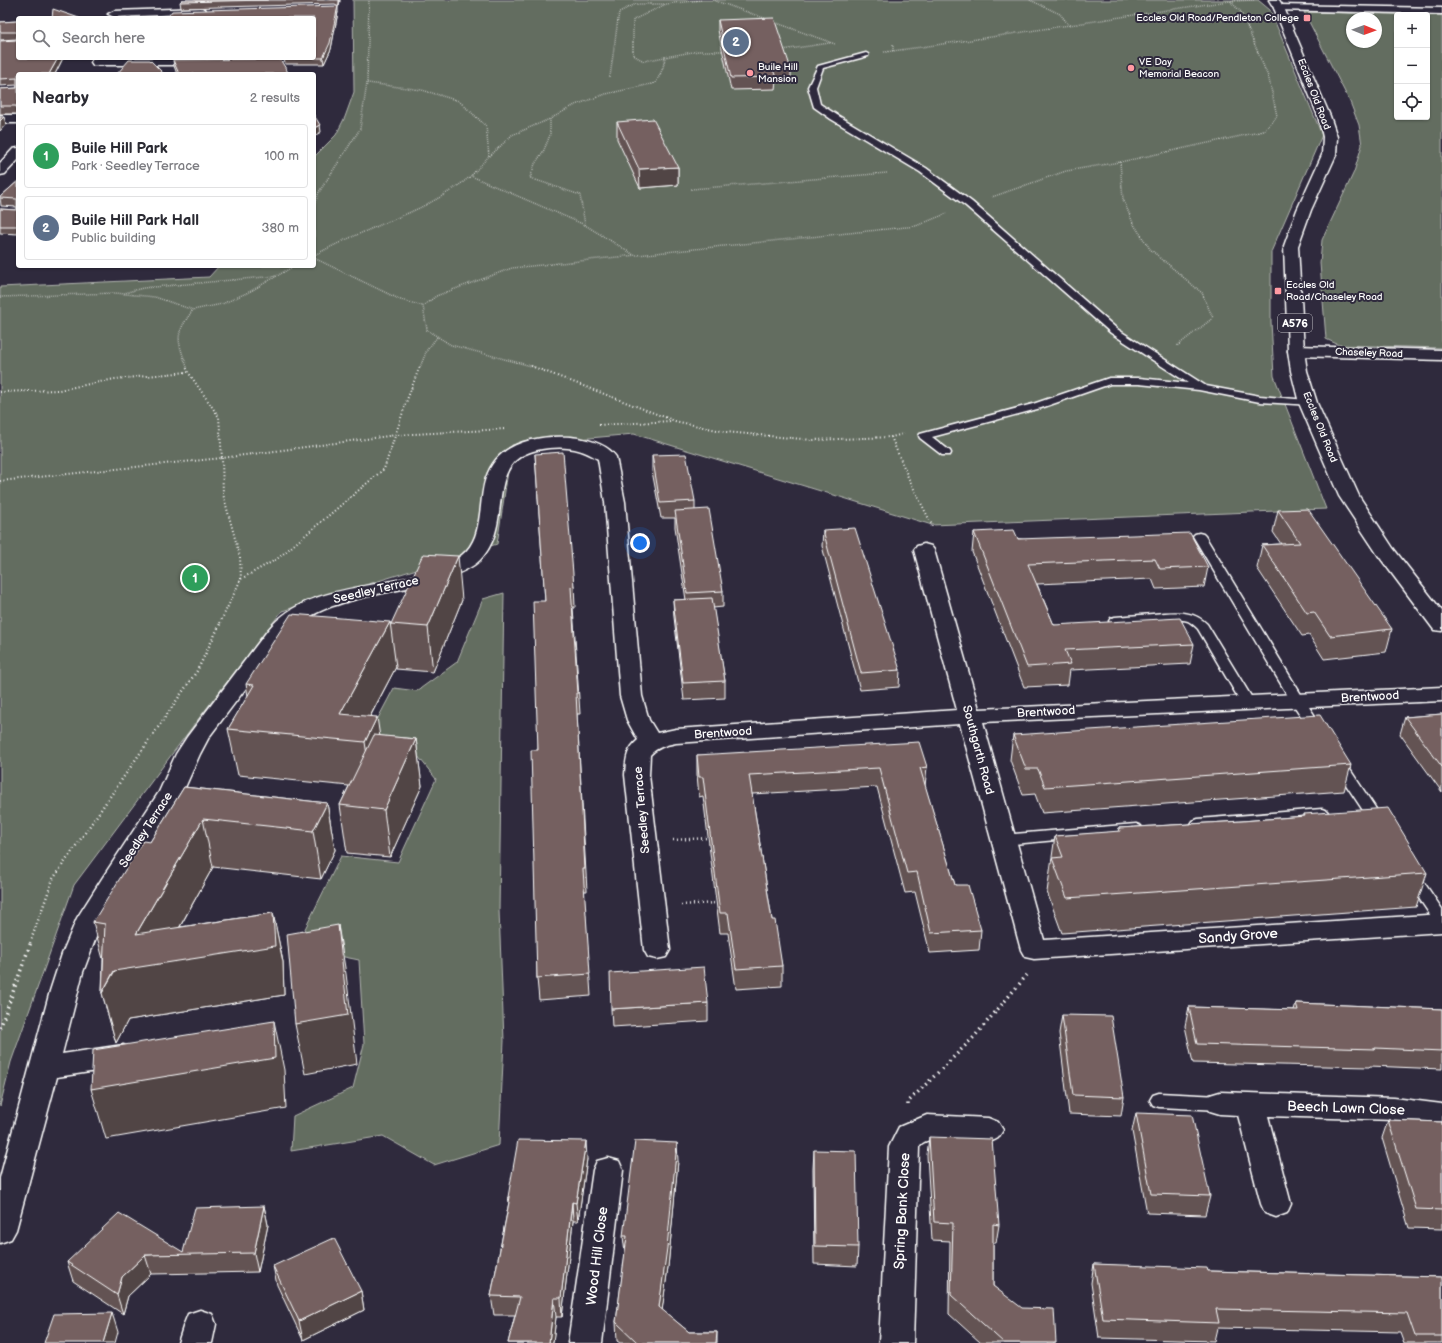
<!DOCTYPE html>
<html lang="en">
<head>
<meta charset="utf-8">
<style>
	:root { --surface:#fff; --page:#f2f2f3; --text:#2b2b33; --muted:#7c7c81; --line:#e1e1e2; --accent:#ea580c }
	body { margin:0; font-family:"Balsamiq Sans",sans-serif; background:var(--page); color:var(--text) }
	.controls { position:absolute; right:12px; top:12px; display:grid; overflow:hidden; border-radius:4px; box-shadow:0 1px 3px #0004 }
	.controls button { width:36px; height:36px; display:grid; place-items:center; padding:0; border:0; border-bottom:1px solid var(--line); background:var(--surface); color:var(--text); font:20px sans-serif }
	.compass { position:absolute; left:1346px; top:12px; width:36px; height:36px; border-radius:50%; background:var(--surface); box-shadow:0 1px 3px #0004; rotate:91deg }
	.you { position:absolute; left:640px; top:543px; width:14px; height:14px; margin:-10px; border:3px solid #fff; border-radius:50%; background:#1a73e8; box-shadow:0 0 0 6px #1a73e833 }
	.badge { display:grid; place-items:center; width:26px; height:26px; border-radius:50%; background:var(--accent); color:#fff; font-size:13px; font-weight:700 }
	.pin { position:absolute; translate:-50% -50%; border:2px solid #fff; box-shadow:0 1px 4px #0006 }
	.list { margin:0; padding:0; list-style:none }
	h2 { display:flex; justify-content:space-between; align-items:center; height:52px; margin:0; padding:0 16px; font-size:17px }
	h2 small { font-size:13px; font-weight:400; color:var(--muted) }
	.list li { display:grid; grid-template-columns:26px 1fr auto; gap:12px; align-items:center; box-sizing:border-box; height:64px; margin:0 8px 8px; padding:0 8px; border:1px solid var(--line); border-radius:4px }
	.list b { display:block; font-size:15px; white-space:nowrap }
	.list p { margin:0; font-size:13px; white-space:nowrap; color:var(--muted) }
	.list em { font-size:13px; font-style:normal; color:var(--muted) }
	.icon { flex:none; width:22px; height:22px; fill:none; stroke:currentColor; stroke-width:2; stroke-linecap:round; stroke-linejoin:round }
	.map { position:relative; flex:none; width:1442px; height:1343px; overflow:hidden }
	.search { position:absolute; background:var(--surface); box-shadow:0 1px 3px #0004; left:16px; top:16px; width:300px; height:44px; display:flex; align-items:center; gap:10px; box-sizing:border-box; padding:0 14px; border-radius:4px; color:var(--muted); font-size:15px }
	.panel { position:absolute; background:var(--surface); box-shadow:0 1px 3px #0004; left:16px; top:72px; width:300px; height:196px; border-radius:4px }
	.map>svg:first-child { display:block }
	.green { fill:#646d61; stroke:#b2b6b0; fill-rule:evenodd }
	.lines { fill:none; stroke-linecap:round; stroke-linejoin:round }
	.lane-casing { stroke:#fff; stroke-width:3 }
	.street-casing { stroke:#fff; stroke-width:3 }
	.primary-casing { stroke:#fff; stroke-width:3 }
	.path-far3 { stroke:#fff; stroke-width:1.5; stroke-dasharray:0.5 1.5; stroke-linecap:butt }
	.path-far2 { stroke:#fff; stroke-width:2; stroke-dasharray:1 2.5; stroke-linecap:butt }
	.path-far1 { stroke:#fff; stroke-width:2.5; stroke-dasharray:1 3; stroke-linecap:butt }
	.path { stroke:#fff; stroke-width:3.5; stroke-dasharray:1.5 4; stroke-linecap:butt }
	.lane { fill:#2f2a3d; fill-rule:evenodd }
	.street { fill:#2f2a3d; fill-rule:evenodd }
	.primary { fill:#2f2a3d; fill-rule:evenodd }
	.wall { fill:#645353; stroke:#fff }
	.shaded-wall { fill:#514444; stroke:#fff }
	.building { fill:#746161; stroke:#fff }
	.poi-dot { fill:#ff9aa2; stroke:#2f2a3d; stroke-width:1.5 }
	.labels { text-anchor:middle; dominant-baseline:central; stroke-width:4; stroke-linejoin:round; paint-order:stroke }
	.far-poi-label { font-size:10px; fill:#fff; stroke:#2f2a3d; text-anchor:start }
	.far-street-label { font-size:10px; fill:#fff; stroke:#2f2a3d }
	.shield { fill:#2f2a3d; stroke:#c1bfc5; stroke-width:1 }
	.shield-label { font-size:11px; font-weight:bold; fill:#fff }
	.street-label { font-size:12px; fill:#fff; stroke:#2f2a3d }
	.near-street-label { font-size:14px; fill:#fff; stroke:#2f2a3d }
</style>
</head>
<body>
<div class="map">
<svg width="1442" height="1343" viewBox="0 0 1442 1343">
	<rect width="100%" height="100%" fill="#2f2a3d"/>
	<filter id="ink" filterUnits="userSpaceOnUse"><feTurbulence type="fractalNoise" baseFrequency=".025" numOctaves="2"/><feDisplacementMap in="SourceGraphic" scale="8" xChannelSelector="R" yChannelSelector="G"/><feConvolveMatrix kernelMatrix="1 2 1 2 8 2 1 2 1" color-interpolation-filters="sRGB"/></filter>
	<g filter="url(#ink)">
		<path class="green" d="M353,0H1258L1270,10L1322,135L1271,252V322L1274,376L1326,509L932,525L634,434L512,445L497,544L282,611L196,722L74,885L11,1062L0,1106V287L209,277L219,266H314V157L336,135L345,117L354,92Z
			M1304,12L1442,15V348L1339,345L1326,339L1320,263L1322,240L1354,172L1362,145L1359,125L1350,102ZM1397,15H1427V117H1397ZM1352,18H1376V42H1352Z
			M504,593L499,910L504,1041L499,1145L434,1165L383,1136L291,1151L293,1116L353,1088L364,1044L359,960L296,947L341,856L398,862L436,779L410,746L367,739L394,688L417,691L457,662L483,599Z"/>
		<g class="lines">
			<defs>
				<path id="lane" d="M866,53L868,54V56L823,68L816,87L820,104L837,115L926,168L972,202L1117,329L1206,386L1260,396L1308,400L1312,401L1313,403L1312,405L1260,402L1199,390L1139,384H1110L1041,408L932,437L950,451L951,453L950,455H942L920,438L919,436L920,434L1033,404L1109,378H1139L1188,383L1111,333L966,206L920,172L831,119L814,107L808,87L818,66Z
					M1199,533L1203,534L1205,536L1305,701L1325,731L1323,734L1318,735L1313,734L1291,701L1193,536L1195,534Z
					M1165,613C1181,612 1195,612 1207,624L1255,703L1253,706H1243L1198,629C1195,626 1192,623 1188,621C1173,616 1132,623 1115,625L1111,624L1109,621L1111,618L1115,617Z
					M1338,758L1343,759L1384,821L1386,824L1384,827L1379,829L1374,827L1331,762L1333,759Z
					M1322,809L1327,811L1329,814L1327,817L1198,829L1193,827L1191,824L1193,821L1198,819Z
					M1136,824L1141,826L1143,829L1141,832L1003,845L998,843L996,840L998,837L1003,835Z
					M1412,871L1417,872L1442,909V926L1437,925L1404,876L1407,872Z
					M1159,1093L1220,1096L1226,1098L1229,1103L1226,1108L1220,1110L1159,1107L1153,1105L1150,1100L1153,1095Z"/>
				<path id="street" d="M1279,5L1442,8V14L1275,10L1274,8L1275,6Z
					M201,8L205,9L206,11L205,13L114,17L108,14L114,11Z
					M97,58H204L208,61L206,64L202,65H93L91,62L93,59Z
					M0,115H18V123H0Z
					M18,148V160L5,174L0,175V163L13,149Z
					M1296,346L1442,350V360L1296,356L1290,355L1288,351L1290,347Z
					M571,437C586,439 607,443 616,457L625,502L642,696L649,720L657,733L676,729L957,710L914,550L917,546L924,544L931,546L934,550L979,709L1442,687V701L983,722L1044,940L1442,914V932L1034,959L1025,957L1021,950L960,724L676,743C666,745 657,747 650,755L649,775L670,950L666,957L657,959L648,957L644,950L625,775C626,760 626,750 638,740L627,720L620,696L605,502L598,459C582,449 568,446 549,448C477,455 518,520 480,560C471,569 457,574 445,578C393,596 320,594 283,639L209,737L200,754L183,792L104,916L83,972L62,1054L123,1045L133,1048L137,1056L133,1064L123,1067L57,1077L16,1230L11,1239L0,1243V1178L50,991L62,954L77,918L103,877L159,792L176,754L187,737L268,630C316,573 406,596 462,555C475,545 478,529 480,514C482,501 482,485 488,473C501,441 540,435 571,437Z
					M1220,1092L1394,1098L1442,1104V1128L1394,1120L1268,1116L1291,1204L1287,1213L1276,1217L1265,1213L1261,1204L1238,1115L1220,1114L1210,1111L1205,1103L1210,1095Z
					M927,1115L988,1118L998,1122L1003,1130L998,1138C995,1140 990,1142 986,1142C971,1142 926,1132 919,1147L913,1343H879L889,1147L899,1127Z
					M608,1158L619,1161L623,1170L602,1343H568L593,1170L597,1161Z
					M200,1310L212,1314L216,1324L212,1343H178L184,1324L188,1314Z"/>
				<path id="primary" d="M1269,0H1279L1284,8L1330,116L1337,137L1336,155L1311,210L1298,246L1304,351L1307,371L1317,403L1359,496L1393,548L1442,611V631L1434,630L1378,555L1339,496L1299,403L1291,371L1288,351L1284,246L1297,210L1322,155L1323,137L1318,116L1274,8Z"/>
			</defs>
			<use href="#lane" class="lane-casing"/>
			<use href="#street" class="street-casing"/>
			<use href="#primary" class="primary-casing"/>
			<path class="path-far3" d="M713,0L767,19
				M1030,0L1060,14L1069,25
				M1231,1L1254,0
				M774,22L835,44
				M893,44V51
				M782,50L830,43
				M884,52C1000,37 1114,17 1230,1L1241,12L1269,79L1277,116L1264,131L1120,162L1066,171L992,197
				M665,57L644,61L633,55V20L666,4L702,0
				M610,77L619,12L636,4H664
				M367,83L422,90L459,101L486,126L489,156L471,176
				M490,156L512,135L550,119
				M1120,162L1123,199L1133,223L1150,249L1202,293L1213,318L1177,346
				M691,189L887,173
				M314,206L319,192L360,129L367,83L369,0
				M585,225L580,195L530,178L535,164L544,150L550,135V119L575,105L606,94L656,83L663,68L665,57L698,51H725
				M314,255C329,248 344,240 359,234C400,216 435,205 471,176L585,225L634,255
				M314,258L401,300L423,306L436,296L512,268L916,226L948,213
				M124,293L143,288L276,276
				M0,297L115,293L155,297L193,310L222,304L251,291L294,266
				M423,306L427,330L451,345L535,367
				M187,367C177,338 174,336 193,310
				M420,367L427,350L438,336"/>
			<path class="path-far2" d="M531,366L675,421L726,432L813,440L891,437L904,434
				M0,392L59,390L115,379L188,372
				M599,425L672,421
				M891,437L908,477L932,525L931,529
				M0,481L222,458L219,417L188,372L186,366
				M241,579L240,557L223,494L222,458L396,435L506,429
				M220,623L241,579L277,559L384,469L408,397L420,366"/>
			<path class="path-far1" d="M673,840L708,838
				M681,905L716,903
				M30,943L53,879L197,671L221,622"/>
			<path class="path" d="M0,1028L31,942
				M908,1105V1102L974,1037L1027,975"/>
			<use href="#lane" class="lane"/>
			<use href="#street" class="street"/>
			<use href="#primary" class="primary"/>
		</g>
		<path class="wall" d="M182,0H340L339,6L335,4L181,8L180,2Z
			M338,12L331,49L324,64H285L284,58Z
			M718,20L791,69V81H776L775,89L731,90L718,30Z
			M18,21V58H63L55,74H18V114H0V89L17,88V85L0,86V41L16,40L17,39L0,40V22Z
			M173,60L289,74H177L174,66Z
			M617,122L678,167V185L640,188L617,139Z
			M18,181V234L0,233V209L17,210V207L1,206L0,197Z
			M535,454L574,586L575,607H573L580,714H577L587,891H584L591,996L539,1000L537,978L538,750L545,601Z
			M652,455L695,501V510L723,591V607L713,608L725,681V698L684,700L674,617L673,600H686L675,527V518H661L652,471Z
			M1278,510L1392,629L1386,652L1324,659L1309,635L1302,636L1257,568L1262,545L1281,544L1273,532Z
			M823,530L900,670L899,687L860,690L822,546Z
			M974,532L1208,567L1204,587L1156,589L1152,579L1037,584L1054,625L1194,644L1190,664L1070,670L1068,685L1024,687L972,552Z
			M462,600L433,672L396,669V667L370,717L380,736L416,739L422,786L390,857L347,853L340,805L349,786L238,775L228,729L248,696L246,684L391,624Z
			M1442,714V792L1400,734L1405,717Z
			M1013,735L1351,765L1344,791L1042,813L1035,794L1023,795L1010,760Z
			M697,755L927,767L925,786L955,885L981,930L979,950L930,953L915,892L905,893L877,787L752,794L772,920L782,966V986L736,989L728,933H720L703,796L699,797L697,774Z
			M184,787L327,803L335,850L321,879L213,867L180,927L273,913L283,962L284,995L128,1020L116,1043L102,993L103,959L93,922L150,842Z
			M1304,814L1427,873L1416,907L1062,933L1047,892L1055,836L1118,832L1119,828L1242,821L1304,816Z
			M708,1003V1021L612,1027L611,1009Z
			M1296,1003L1442,1009V1069L1370,1066L1369,1067L1193,1063L1185,1026L1189,1007L1294,1010Z
			M1062,1015L1124,1097L1121,1116L1069,1114L1059,1033Z
			M1136,1113L1210,1196L1205,1215L1147,1213L1132,1131Z
			M1388,1120L1442,1122V1229L1409,1228L1382,1138Z
			M929,1137L999,1225L996,1243H993V1286L1056,1343H981L949,1314L950,1241L932,1240L927,1155Z
			M814,1150L858,1247L857,1266L814,1264L813,1169Z
			M587,1159L578,1221H573L562,1317H556L553,1343H508L515,1315H494L491,1296L509,1202L508,1197Z
			M678,1161L668,1267L662,1310L689,1332H717V1343H620L617,1341L616,1322L625,1254L623,1236Z
			M264,1206L268,1225L258,1272L151,1274L128,1296L123,1314L73,1281L67,1262L183,1252Z
			M1094,1264L1208,1271L1442,1277V1343H1404L1400,1332L1217,1328L1214,1341L1099,1338L1091,1283Z
			M273,1266L361,1291L364,1310L303,1340L277,1285Z"/>
		<path class="shaded-wall" d="M339,0H340L339,6Z
			M338,6V12L331,49L324,64L323,58Z
			M58,58H63L55,74H49Z
			M18,105V113L16,106Z
			M4,117L6,124L0,131V121Z
			M320,125L321,132L314,136V128Z
			M678,167V185L640,188L639,169Z
			M458,556L462,600L433,672L428,627Z
			M390,622L396,667L357,741L340,714Z
			M377,717L384,764L372,788L365,742Z
			M416,739L422,786L390,857L384,810Z
			M327,803L335,850L321,879L313,831Z
			M203,819L213,867L159,964L273,913L283,962L284,995L128,1020L116,1043L102,993Z
			M338,925L346,974L357,1064L305,1074L295,1024Z
			M274,1021L284,1070L286,1108L106,1139L91,1089Z
			M586,1141L587,1159L578,1221L576,1203Z
			M677,1143L678,1161L668,1267L660,1326L659,1307Z
			M572,1202L573,1221L562,1317L561,1298Z
			M264,1206L268,1225L258,1272L254,1253Z
			M145,1255L151,1274L128,1296L123,1314L117,1295L122,1277Z
			M361,1291L364,1310L303,1340L299,1321Z
			M554,1298L556,1317L553,1343H549Z
			M112,1313L118,1332L115,1343H103Z"/>
		<path class="building" d="M182,0H268L180,2Z
			M338,6L330,43L323,58H314V18H167L172,11Z
			M53,9L79,18H52Z
			M774,18L791,69L773,70L776,77L731,78L718,20Z
			M18,21V58H58L49,74H18V105L16,106H0V89L17,88V78L0,79V41L16,40L18,33L16,32H0V22Z
			M280,59L289,74H179L173,60Z
			M129,60H150L164,74H117Z
			M314,115L320,125L314,128Z
			M0,117H4L0,121Z
			M653,119L678,167L639,169L617,122Z
			M18,181V226H0V209L17,210V199L0,198V197Z
			M563,452L574,586L571,587L578,693H576L585,869H583L590,974L537,978L531,750H538L533,601H545L535,454Z
			M686,454L695,501L660,503L652,455Z
			M709,509L723,591L687,593L675,511Z
			M1308,509L1392,629L1330,636L1314,612L1307,613L1262,545L1300,543L1278,510Z
			M855,528L900,670L861,673L823,530Z
			M1014,530L1018,539L1190,533L1208,567L1160,569L1155,559L1028,564L1054,625L1180,618L1194,644L1065,650L1071,664L1027,667L974,532Z
			M423,554L458,556L428,627L391,624Z
			M712,598L725,681L683,683L673,600Z
			M291,614L390,622L340,714L377,717L365,742L228,729L254,685L246,684Z
			M1442,714V767L1405,717Z
			M1320,715L1351,765L1045,787L1038,769H1026L1013,735Z
			M374,735L416,739L384,810L340,805Z
			M919,742L927,767L920,768L955,885H968L981,930L931,933L917,872L907,873L879,768L749,775L772,920H775L782,966L736,969L728,913H720L703,777H699L697,755Z
			M184,787L327,803L313,831L203,819L136,934L273,913L275,946L114,971L102,993L105,924L93,922L143,841L150,842Z
			M1388,808L1427,873L1067,898L1052,858L1063,857L1055,836L1120,831L1119,828L1242,821L1305,816L1304,814Z
			M338,925L348,1015L295,1024L287,934Z
			M704,967L708,1003L611,1009L610,973Z
			M1296,1003L1442,1009V1051L1375,1048V1049L1197,1044L1189,1007L1298,1010Z
			M1062,1015L1111,1016L1124,1097L1073,1095Z
			M274,1021L275,1058L91,1089L93,1050Z
			M1136,1113L1192,1115L1210,1196L1151,1194Z
			M1388,1120L1442,1122V1210L1416,1209Z
			M929,1137L992,1139L999,1225L993,1224V1286L1022,1308L1054,1309L1056,1343H1004L951,1295L953,1223L934,1222Z
			M518,1140L586,1141L576,1203L572,1202L561,1298H554L549,1343H508L520,1297L491,1296L510,1197H508Z
			M635,1141L677,1143L667,1248L659,1307L689,1332H717L716,1343H638L616,1322L627,1236H623Z
			M814,1150L856,1151L858,1247L815,1246Z
			M264,1206L254,1253L145,1255L122,1277L117,1295L67,1262L119,1213L183,1252L195,1208Z
			M334,1238L361,1291L299,1321L273,1266Z
			M1094,1264L1207,1268L1208,1271L1442,1277V1336H1415L1407,1313L1216,1309L1219,1323L1103,1319Z
			M112,1313L103,1343H44L54,1314Z"/>
	</g>
	<g class="poi-dot">
		<rect x="1303" y="14" width="8" height="8" rx="2"/>
		<circle cx="1131" cy="68" r="4"/>
		<circle cx="750" cy="73" r="4"/>
		<rect x="1274" y="287" width="8" height="8" rx="2"/>
	</g>
	<g class="labels">
		<g class="far-poi-label">
			<text x="1299" y="18" text-anchor="end">Eccles Old Road/Pendleton College</text>
			<text x="1139" y="62">VE Day<tspan x="1139" dy="12">Memorial Beacon</tspan></text>
			<text x="758" y="67">Buile Hill<tspan x="758" dy="12">Mansion</tspan></text>
			<text x="1286" y="285">Eccles Old<tspan x="1286" dy="12">Road/Chaseley Road</tspan></text>
		</g>
		<g class="far-street-label">
			<text transform="translate(1314 94) rotate(69)">Eccles Old Road</text>
			<text transform="translate(1369 353) rotate(2)">Chaseley Road</text>
			<text transform="translate(1320 427) rotate(68)">Eccles Old Road</text>
		</g>
		<rect class="shield" x="1278" y="314" width="34" height="18" rx="3"/>
		<g class="shield-label">
			<text x="1295" y="323">A576</text>
		</g>
		<g class="street-label">
			<text transform="translate(376 590) rotate(-13)">Seedley Terrace</text>
			<text transform="translate(1370 697) rotate(-3)">Brentwood</text>
			<text transform="translate(1046 712) rotate(-3)">Brentwood</text>
			<text transform="translate(723 733) rotate(-4)">Brentwood</text>
			<text transform="translate(978 750) rotate(75)">Southgarth Road</text>
			<text transform="translate(642 810) rotate(-95)">Seedley Terrace</text>
			<text transform="translate(146 830) rotate(-57)">Seedley Terrace</text>
		</g>
		<g class="near-street-label">
			<text transform="translate(1238 936) rotate(-4)">Sandy Grove</text>
			<text transform="translate(1346 1108) rotate(2)">Beech Lawn Close</text>
			<text transform="translate(902 1211) rotate(-87)">Spring Bank Close</text>
			<text transform="translate(597 1256) rotate(-83)">Wood Hill Close</text>
		</g>
	</g>
</svg>
<div class="controls">
<button>+</button>
<button>−</button>
<button><svg class="icon" aria-label="locate" viewBox="0 0 24 24"><circle cx="12" cy="12" r="6"/><path d="M12 2v4M12 18v4M2 12h4M18 12h4"/></svg></button>
</div>
<svg class="compass" viewBox="-18 -18 36 36"><path d="M0-13l5 13h-10z" fill="#e53935"/><path d="M0 13l5-13h-10z" fill="#7c7c81"/></svg>
<div class="you"></div>
<div class="pin badge" style="left:195px;top:578px;background:#2e9e5b">1</div>
<div class="pin badge" style="left:736px;top:42px;background:#5c6f8a">2</div>
<div class="search"><svg class="icon" aria-label="search" viewBox="0 0 24 24"><circle cx="10" cy="10" r="6"/><path d="M15 15l6 6"/></svg>Search here</div>
<section class="panel">
<h2>Nearby<small>2 results</small></h2>
<ul class="list">
<li><span class="badge" style="background:#2e9e5b">1</span><div><b>Buile Hill Park</b><p>Park · Seedley Terrace</p></div><em>100 m</em></li>
<li><span class="badge" style="background:#5c6f8a">2</span><div><b>Buile Hill Park Hall</b><p>Public building</p></div><em>380 m</em></li>
</ul>
</section>
</div>
</body>
</html>
